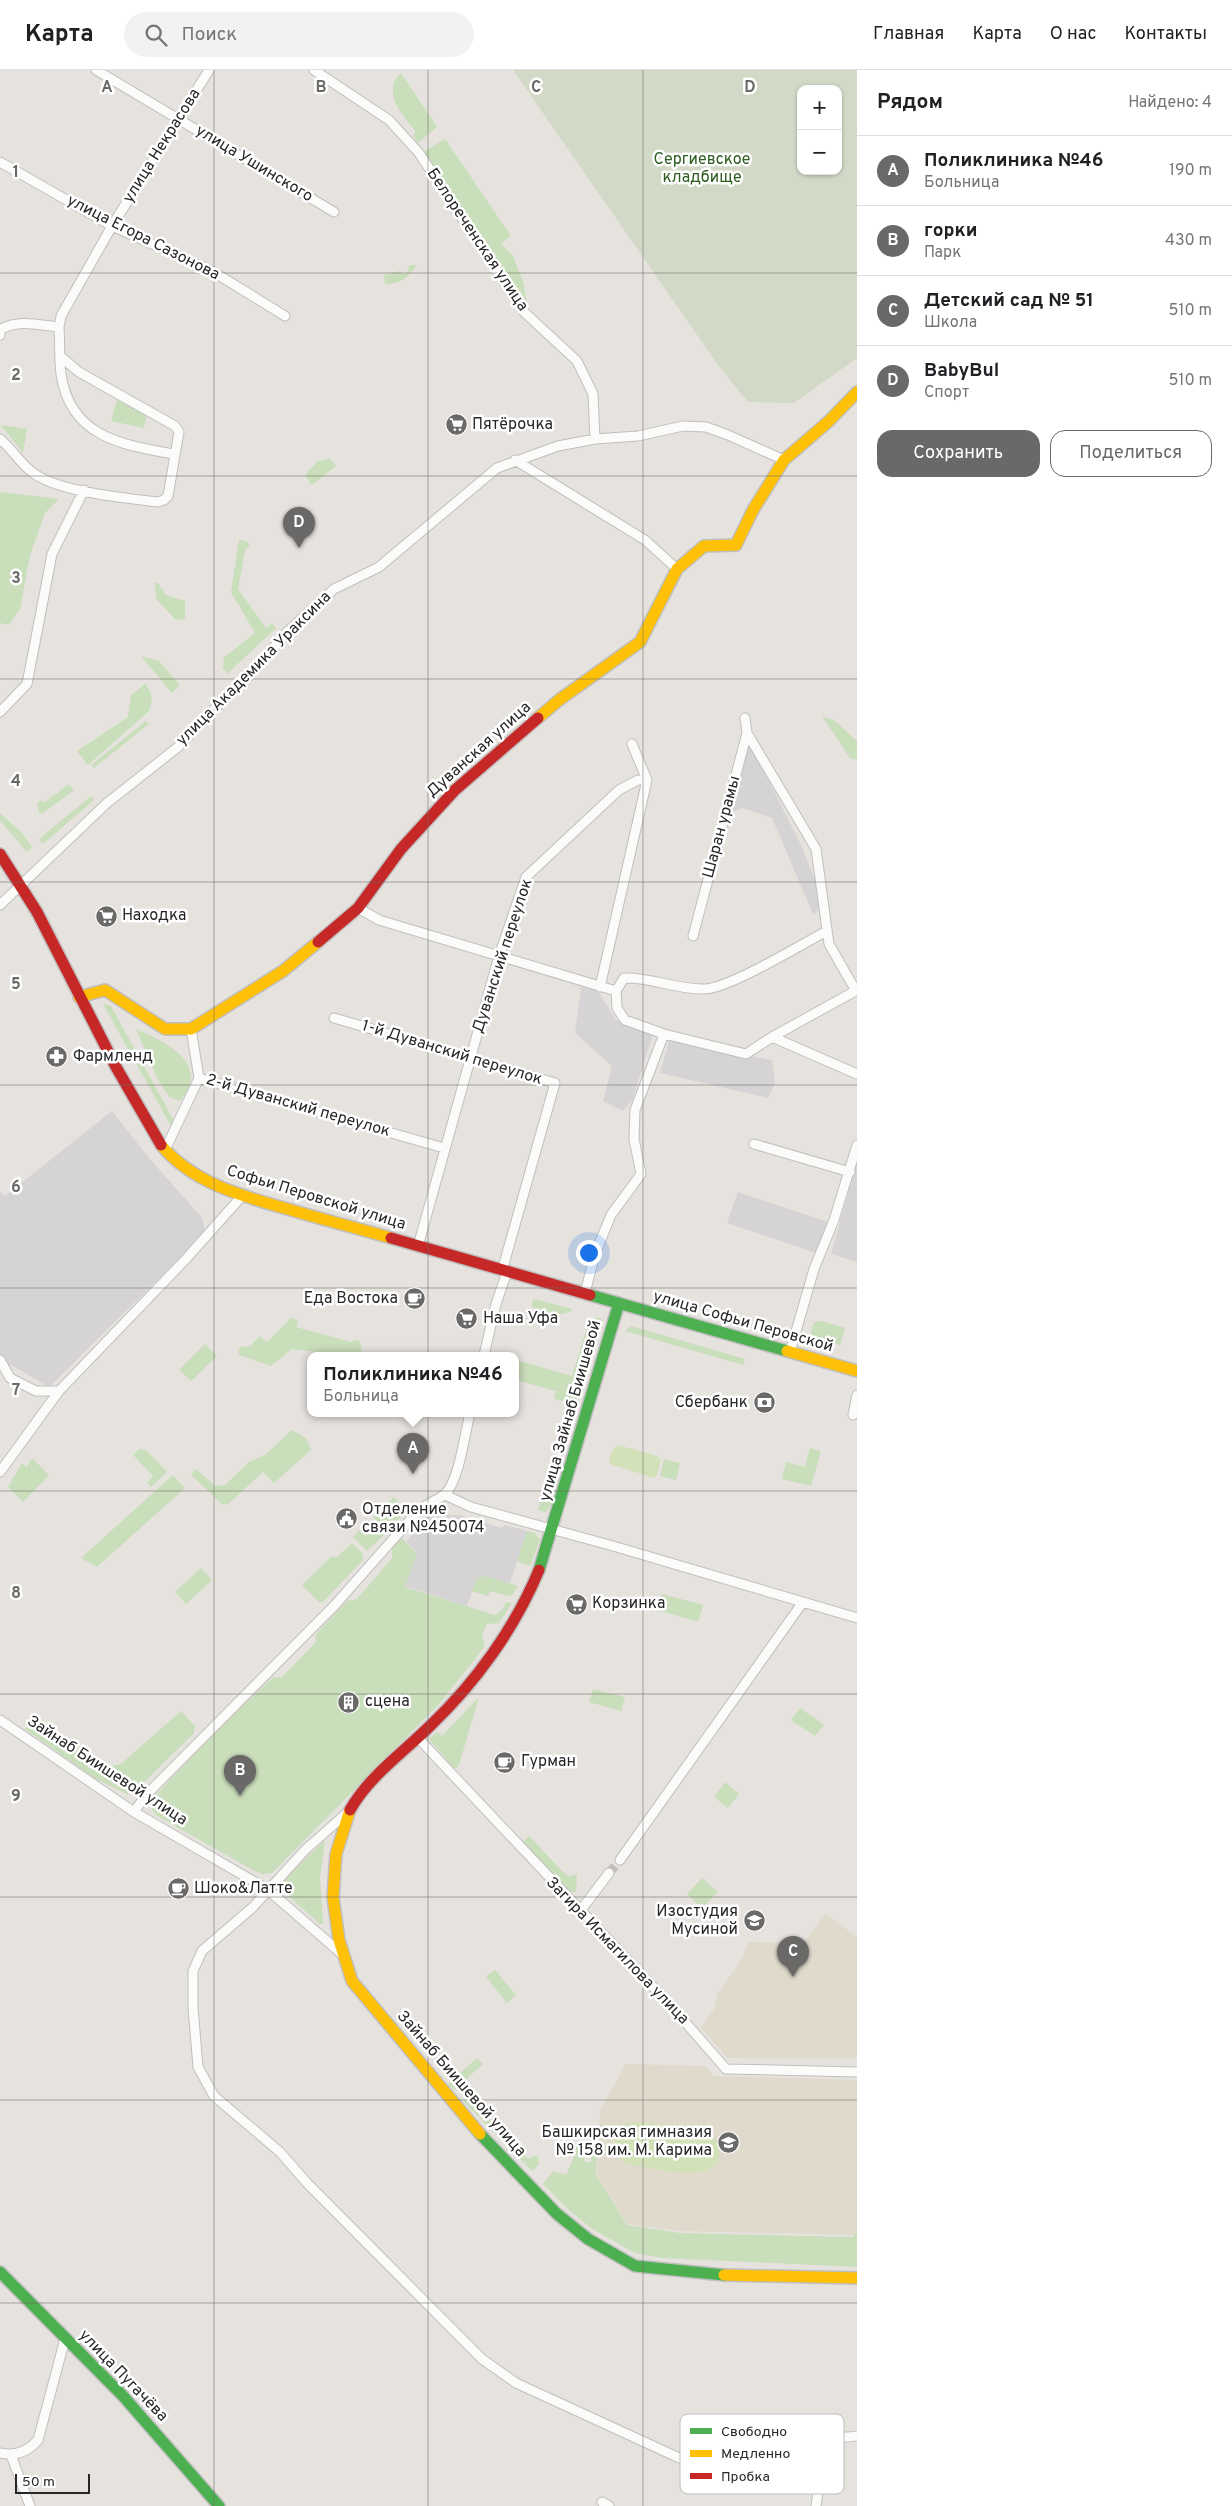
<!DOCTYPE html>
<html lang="ru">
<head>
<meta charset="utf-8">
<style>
	:root { --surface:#fff; --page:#f2f2f2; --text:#202124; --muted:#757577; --line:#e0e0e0; --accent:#6a6968 }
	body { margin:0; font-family:Overpass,sans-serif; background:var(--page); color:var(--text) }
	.controls { position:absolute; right:15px; top:15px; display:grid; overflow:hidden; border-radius:10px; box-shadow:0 1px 4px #0004 }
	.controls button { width:45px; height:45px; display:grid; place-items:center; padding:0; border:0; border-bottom:1px solid var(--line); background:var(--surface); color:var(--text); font:25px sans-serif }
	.scale { position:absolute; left:15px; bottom:12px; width:75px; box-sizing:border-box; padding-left:5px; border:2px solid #282828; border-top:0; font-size:14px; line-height:18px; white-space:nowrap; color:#282828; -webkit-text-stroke:4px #fff; paint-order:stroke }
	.you { position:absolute; left:588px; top:1182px; width:18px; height:18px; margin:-12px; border:4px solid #fff; border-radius:50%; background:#1a73e8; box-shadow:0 0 0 8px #1a73e833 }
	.badge { display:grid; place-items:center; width:32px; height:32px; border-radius:50%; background:var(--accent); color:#fff; font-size:16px; font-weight:700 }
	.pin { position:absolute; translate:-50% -41px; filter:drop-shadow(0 1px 2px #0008) }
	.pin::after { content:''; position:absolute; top:26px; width:18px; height:15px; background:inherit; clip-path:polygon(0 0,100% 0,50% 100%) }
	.popup { position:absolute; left:307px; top:1282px; width:212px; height:65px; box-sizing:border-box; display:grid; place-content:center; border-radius:10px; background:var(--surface); filter:drop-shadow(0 1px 4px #0005); font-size:16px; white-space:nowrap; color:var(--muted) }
	.popup b { font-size:19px; color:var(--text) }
	.popup::after { content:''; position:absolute; left:50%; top:100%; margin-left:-10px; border:10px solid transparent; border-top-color:var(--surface) }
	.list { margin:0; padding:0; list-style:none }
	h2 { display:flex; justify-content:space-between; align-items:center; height:65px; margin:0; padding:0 20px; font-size:21px }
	h2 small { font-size:16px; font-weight:400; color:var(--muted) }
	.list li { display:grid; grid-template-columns:32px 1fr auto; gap:15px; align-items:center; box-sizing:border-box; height:70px; padding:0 20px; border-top:1px solid var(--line) }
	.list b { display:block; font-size:19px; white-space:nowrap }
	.list p { margin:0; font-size:16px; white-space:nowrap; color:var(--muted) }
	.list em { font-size:16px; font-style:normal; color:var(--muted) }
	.actions { display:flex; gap:10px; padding:15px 20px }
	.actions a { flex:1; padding:11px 0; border:1px solid var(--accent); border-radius:15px; text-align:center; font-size:18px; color:var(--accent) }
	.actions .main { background:var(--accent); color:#fff }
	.icon { flex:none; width:28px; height:28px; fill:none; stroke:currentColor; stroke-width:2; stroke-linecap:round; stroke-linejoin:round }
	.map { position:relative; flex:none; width:857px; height:2436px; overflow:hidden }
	header { display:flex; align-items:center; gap:30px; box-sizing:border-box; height:70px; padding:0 25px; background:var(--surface); border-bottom:1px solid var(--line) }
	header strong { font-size:24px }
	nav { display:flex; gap:28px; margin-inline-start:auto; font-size:18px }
	.search { width:350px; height:45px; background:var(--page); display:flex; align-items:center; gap:12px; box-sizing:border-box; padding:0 18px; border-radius:28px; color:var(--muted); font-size:19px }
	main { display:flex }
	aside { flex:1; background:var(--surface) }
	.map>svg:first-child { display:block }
	.industrial { fill:#d6d3d5 }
	.education { fill:#e0dacd }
	.green { fill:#c9deba }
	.cemetery { fill:#d2d9c7; fill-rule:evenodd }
	.pitch { fill:#d3e1b9 }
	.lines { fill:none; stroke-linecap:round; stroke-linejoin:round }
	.street-tunnel { stroke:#c0bdba; stroke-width:9; stroke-dasharray:9 4.5; stroke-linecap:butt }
	.street-casing { stroke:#c0bfbf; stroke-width:11 }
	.fast-casing { stroke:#c0bfbf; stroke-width:14 }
	.slow-casing { stroke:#c0bfbf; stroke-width:14 }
	.jam-casing { stroke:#c0bfbf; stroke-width:14 }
	.street { stroke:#fbfbfa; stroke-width:9 }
	.fast { stroke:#4caf50; stroke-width:11 }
	.slow { stroke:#ffc107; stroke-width:11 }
	.jam { stroke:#c62828; stroke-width:11 }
	.grid { fill:none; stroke:#6a6968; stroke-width:1; stroke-opacity:0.55 }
	.labels { text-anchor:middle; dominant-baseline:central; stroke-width:5; stroke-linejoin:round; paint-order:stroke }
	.street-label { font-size:16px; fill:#282828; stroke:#fff }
	.park-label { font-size:16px; fill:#2d5d21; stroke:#fff }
	.poi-label { font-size:16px; fill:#282828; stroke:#fff; text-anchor:start }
	.key { fill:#fff; stroke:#bebebe; stroke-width:1 }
	.key-label { font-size:14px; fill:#282828 }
	.grid-label { font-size:16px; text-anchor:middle; font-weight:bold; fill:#6a6968; stroke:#fff; stroke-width:5; stroke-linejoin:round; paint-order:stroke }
</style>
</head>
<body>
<header>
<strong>Карта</strong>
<div class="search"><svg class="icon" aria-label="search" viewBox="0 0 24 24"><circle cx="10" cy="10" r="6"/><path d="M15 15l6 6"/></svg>Поиск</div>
<nav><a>Главная</a><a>Карта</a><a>О нас</a><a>Контакты</a></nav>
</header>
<main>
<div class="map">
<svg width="857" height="2436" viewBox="0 0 857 2436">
	<rect width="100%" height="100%" fill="#e6e2de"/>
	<path class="industrial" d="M748,674L754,681L802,777L817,815L822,838L813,844L772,748L743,738L734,741L732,738Z
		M581,917L598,921L616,950L653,964L632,1031L623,1041L603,1031L612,996L575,963Z
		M669,971L772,990L775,1013L768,1028L660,1003Z
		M112,1041L149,1088L203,1149L205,1163L49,1317L11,1295L0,1300V1122L5,1126Z
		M857,1092V1192L831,1184Z
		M738,1122L828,1152L816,1183L727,1153Z
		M424,1445H460L502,1458L505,1455L527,1461L510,1513L485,1506L477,1508L467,1536L405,1516L417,1484L407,1472Z"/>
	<path class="education" d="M826,1844L857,1867V1989L727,1988L701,1958L714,1939L718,1923L740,1892L749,1872L803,1873Z
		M626,1994L706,1996L714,2006L857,2010V2165L680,2161L627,2154L597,2104L600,2040Z"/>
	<path class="green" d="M401,3L437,57L418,73L413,65L416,62C402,45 381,22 401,3Z
		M445,69L511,166L501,173L513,186L523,212L527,234L423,82Z
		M409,195H417C408,208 400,214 385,214L384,205L400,201L402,204L408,203Z
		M117,330L147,343L144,358L111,351Z
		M1,355L27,359L23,383Z
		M330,388L336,396L312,415L305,405L317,392Z
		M0,422L59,429L45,443L30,485L20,539L9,555L0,553Z
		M239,470L246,471L250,475L245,481L238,519L266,558L272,553L276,558L227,604L222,597L224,594L223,588L255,563L231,522Z
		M155,513H158L166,525L185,531V549L176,550L156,529Z
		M141,586L159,591L180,615L172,623Z
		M145,614C153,624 153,630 149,641L88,695L77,681L128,647L131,625Z
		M822,646L835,651L857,671V690L850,688Z
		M146,651L149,654L94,698L91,695Z
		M69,714L74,720L42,744L39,742L37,735L39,731L45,732Z
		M91,726L94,730L43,774L39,769Z
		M0,743L22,763L32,777L27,782L0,751Z
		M103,934L111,936L173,1049L171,1056Z
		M136,959C166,972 212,994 180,1031L169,1027L157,1008Z
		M533,1229L573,1239C562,1248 543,1247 532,1236Z
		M597,1247L602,1250L603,1253L576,1333L554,1329L556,1321L516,1310V1290L572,1306L588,1254Z
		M291,1248L298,1250L296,1257L351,1272L355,1270L360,1271L362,1285H323L318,1282L292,1279L271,1296L239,1285L238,1280L241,1277L250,1276L260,1266L267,1272Z
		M822,1251L845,1258L840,1275L810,1266L814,1252Z
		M631,1256L745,1289L743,1295L625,1261Z
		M205,1274L217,1286L191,1311L179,1300Z
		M292,1360L306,1368L311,1380L274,1413L263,1402L228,1434L223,1435L191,1405L196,1399L215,1416L225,1415L249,1392L265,1385Z
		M810,1378L821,1381L811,1416L782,1409L786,1392L805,1397Z
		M139,1379L146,1380L167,1402L151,1417L147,1413L153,1406L133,1385Z
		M32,1388L49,1405L23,1432L8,1417L22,1393L27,1397Z
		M664,1389L680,1393L676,1410L660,1406Z
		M549,1402L560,1405L552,1433L546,1442L538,1440Z
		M173,1405L185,1418L97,1497L81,1488Z
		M394,1427L401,1435L403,1445L387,1461L373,1447Z
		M369,1450L384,1465L367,1481L353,1467Z
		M527,1461L535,1463L540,1470L530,1496L517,1491Z
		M400,1466L417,1484L405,1517L495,1545L502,1540L506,1532L512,1533L499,1553L487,1554L482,1565L485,1576L440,1633L272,1803L263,1804L255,1801L157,1746L152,1740L150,1734L154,1727L209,1668L272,1608L282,1607L316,1572V1564L347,1531L357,1529L392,1488V1475Z
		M352,1473L363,1484V1490L323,1532H319L302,1515L331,1487H337Z
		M201,1498L212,1510L186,1534L175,1522Z
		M485,1506L518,1516L512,1525L507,1526L490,1521L488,1526L472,1521L477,1508Z
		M662,1524L703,1535L698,1552L658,1540Z
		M593,1619L625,1627L621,1641L589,1632Z
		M479,1627L459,1695L457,1698H454L429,1669L437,1662L442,1666Z
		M800,1638L824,1655L815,1666L791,1650Z
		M181,1641L195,1656L194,1663L134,1722L127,1724L94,1708L25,1659L33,1649H40L104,1698L121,1694Z
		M725,1712L739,1724L728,1738L714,1727Z
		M529,1766L565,1804L570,1806L577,1804L576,1822L567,1821L521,1774Z
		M325,1770L320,1808L323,1854H320L283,1821L282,1811Z
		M702,1808L718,1822L702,1838L687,1824Z
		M495,1900L516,1925L507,1933L486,1907Z
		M477,1988L483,1994L454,2020L448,2014Z
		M468,2027L528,2089L534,2086L538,2087L539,2094L532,2101L463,2031Z
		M593,2061H598L596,2104L627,2155L680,2163L853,2167L857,2161V2197L662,2188L635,2183L594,2160L571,2142L543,2114L553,2101L566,2105L573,2089L577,2072L586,2074L584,2092H591Z"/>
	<path class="cemetery" d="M513,0H857V288L794,333L748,332L718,295ZM801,19H838V101H801Z"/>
	<path class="pitch" d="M618,1375L657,1386L661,1390L657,1405L654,1408L610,1394C608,1387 612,1380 618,1375Z
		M631,2052C649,2054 693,2055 707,2062C714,2065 718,2072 719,2080C724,2119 647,2097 627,2094C609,2082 610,2060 631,2052Z"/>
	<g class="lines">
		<path class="street-tunnel" d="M609,1803L620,1790"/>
		<defs>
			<path id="street" d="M96,0L334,142
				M314,0L389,50L419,83L524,242L577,291L593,324L595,369
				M0,92L112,156L212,201L285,246
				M59,257L61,246L112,156L209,0
				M0,265L1,259C19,249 39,255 59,257C60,272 59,289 61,304C70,367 122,375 174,384
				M0,369C12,379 20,393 32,402C57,422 125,428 158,432L164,430L168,426L179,362L175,356L79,302L60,286
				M515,390L645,470L677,499
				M0,642L27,614L52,484L84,420
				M747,663L816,779L829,874L856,921
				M632,674L647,710
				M0,835L107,733L178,677L206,647L252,603L286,563L334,519L379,497L497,398L558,376L595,369L638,366L683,356L706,357L728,365L784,390
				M358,838L379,850L616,921L617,938L625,950L664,964L746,984L772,967L857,1004
				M693,866L747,663L745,648
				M616,921L624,908C652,907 677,920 705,919C732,917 800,875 827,861
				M334,948L555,1013L502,1201
				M191,959L199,1008L444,1078
				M772,967L857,920
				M754,1074L850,1102
				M165,1080L199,1008
				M418,1176L499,886L526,807L619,720L638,710H647L600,917
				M585,1223L595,1184L611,1145L641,1104L634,1069L635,1040L664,964
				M790,1282L814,1199L834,1150L857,1075
				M484,1285L496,1234L507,1202
				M0,1290L10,1308L36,1321H59L185,1190L242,1126
				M853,1345L857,1325
				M0,1402L59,1321
				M445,1425L471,1437L613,1476L857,1548
				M0,1650L134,1742L267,1819L342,1884
				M418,1668L672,1937L726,1999L857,2002
				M134,1742L146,1725L334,1536L419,1440C426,1435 441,1428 445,1424C459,1411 465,1363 470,1343
				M348,1742L305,1780L253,1837L202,1881L193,1901V1938L198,1997L214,2026L280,2082L307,2113L482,2289L516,2313L701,2398C740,2405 771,2383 808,2373C823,2368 841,2368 857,2366
				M620,1790L803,1532
				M581,1840L609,1803
				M0,2383C15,2386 28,2382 38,2370L65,2269
				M11,2385L30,2436
				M602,2432L609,2436
				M816,2436L825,2370"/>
			<path id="fast" d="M590,1225L787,1281
				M539,1500L619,1233
				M480,2064L557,2144L588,2169L635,2196L724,2205
				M0,2202L123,2326L219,2436"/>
			<path id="slow" d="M538,648L559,630L640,572L677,499L704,476L736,475L753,440L784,390L829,351L857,322
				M79,927L105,920L165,959H191L283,901L318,872
				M161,1075C195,1116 250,1128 298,1142C329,1151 360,1159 391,1168
				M787,1281L857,1301
				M350,1740L336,1784L333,1827L339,1870L352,1911L480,2064
				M724,2205L857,2208"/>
			<path id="jam" d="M0,784L37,842L116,997L161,1075
				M318,872L358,838L401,779L455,720L538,648
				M391,1168L590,1225
				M350,1740C369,1706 404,1682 431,1655C476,1612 515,1558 539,1500"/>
		</defs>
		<use href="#street" class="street-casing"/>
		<use href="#fast" class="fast-casing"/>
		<use href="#slow" class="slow-casing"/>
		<use href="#jam" class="jam-casing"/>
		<use href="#street" class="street"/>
		<use href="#fast" class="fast"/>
		<use href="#slow" class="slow"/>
		<use href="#jam" class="jam"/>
	</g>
	<path class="grid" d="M214,0V2436M428,0V2436M643,0V2436M0,203H857M0,406H857M0,609H857M0,812H857M0,1015H857M0,1218H857M0,1421H857M0,1624H857M0,1827H857M0,2030H857M0,2233H857"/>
	<defs>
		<symbol id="supermarket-disc" viewBox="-11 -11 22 22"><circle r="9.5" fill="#6a6968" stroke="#fff"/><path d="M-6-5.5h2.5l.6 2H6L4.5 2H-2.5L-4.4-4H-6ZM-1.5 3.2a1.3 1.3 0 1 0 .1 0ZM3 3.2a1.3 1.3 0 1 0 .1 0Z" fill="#fff"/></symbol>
		<symbol id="pharmacy-disc" viewBox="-11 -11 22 22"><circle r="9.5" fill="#6a6968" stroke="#fff"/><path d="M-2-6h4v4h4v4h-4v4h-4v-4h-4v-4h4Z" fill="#fff"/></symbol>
		<symbol id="cafe-disc" viewBox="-11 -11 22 22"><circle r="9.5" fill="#6a6968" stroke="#fff"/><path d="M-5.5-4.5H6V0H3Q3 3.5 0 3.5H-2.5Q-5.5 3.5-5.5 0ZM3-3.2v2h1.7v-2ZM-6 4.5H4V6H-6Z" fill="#fff"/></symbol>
		<symbol id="bank-disc" viewBox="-11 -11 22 22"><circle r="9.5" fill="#6a6968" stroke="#fff"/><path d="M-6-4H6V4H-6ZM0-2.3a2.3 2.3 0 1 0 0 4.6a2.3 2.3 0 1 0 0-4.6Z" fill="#fff"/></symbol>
		<symbol id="civic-disc" viewBox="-11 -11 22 22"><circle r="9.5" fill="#6a6968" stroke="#fff"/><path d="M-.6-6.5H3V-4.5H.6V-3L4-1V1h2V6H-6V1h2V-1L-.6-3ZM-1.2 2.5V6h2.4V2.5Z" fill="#fff"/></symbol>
		<symbol id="building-disc" viewBox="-11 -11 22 22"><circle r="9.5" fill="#6a6968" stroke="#fff"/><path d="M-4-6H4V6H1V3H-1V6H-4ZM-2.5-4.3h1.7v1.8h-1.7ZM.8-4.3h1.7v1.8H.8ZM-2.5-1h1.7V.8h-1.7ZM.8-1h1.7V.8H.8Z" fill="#fff"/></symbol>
		<symbol id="school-disc" viewBox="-11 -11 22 22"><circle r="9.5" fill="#6a6968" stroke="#fff"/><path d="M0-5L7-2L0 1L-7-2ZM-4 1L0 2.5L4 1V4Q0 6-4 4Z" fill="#fff"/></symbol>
	</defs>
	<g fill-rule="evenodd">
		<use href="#supermarket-disc" x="444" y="342" width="25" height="25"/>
		<use href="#supermarket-disc" x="94" y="834" width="25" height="25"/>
		<use href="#pharmacy-disc" x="44" y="974" width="25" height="25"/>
		<use href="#cafe-disc" x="402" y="1216" width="25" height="25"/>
		<use href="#supermarket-disc" x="454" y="1236" width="25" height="25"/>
		<use href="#bank-disc" x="752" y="1320" width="25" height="25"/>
		<use href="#civic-disc" x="334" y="1436" width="25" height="25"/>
		<use href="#supermarket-disc" x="564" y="1522" width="25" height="25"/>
		<use href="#building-disc" x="336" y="1620" width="25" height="25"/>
		<use href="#cafe-disc" x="492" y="1680" width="25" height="25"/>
		<use href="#cafe-disc" x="166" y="1806" width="25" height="25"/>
		<use href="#school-disc" x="742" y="1838" width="25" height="25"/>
		<use href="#school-disc" x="716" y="2060" width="25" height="25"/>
	</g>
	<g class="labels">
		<g class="street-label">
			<text transform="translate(162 76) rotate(-58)">улица Некрасова</text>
			<text transform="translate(254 94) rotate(31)">улица Ушинского</text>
			<text transform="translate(143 168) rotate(27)">улица Егора Сазонова</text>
			<text transform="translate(477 170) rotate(56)">Белореченская улица</text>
			<text transform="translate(254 599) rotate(-45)">улица Академика Ураксина</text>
			<text transform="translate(479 680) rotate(-42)">Дуванская улица</text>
			<text transform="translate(722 757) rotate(-75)">Шаран урамы</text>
			<text transform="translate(503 886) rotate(-72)">Дуванский переулок</text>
			<text transform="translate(452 983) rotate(17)">1-й Дуванский переулок</text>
			<text transform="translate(298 1036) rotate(16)">2-й Дуванский переулок</text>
			<text transform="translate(316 1128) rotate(17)">Софьи Перовской улица</text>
			<text transform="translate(743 1252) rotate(16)">улица Софьи Перовской</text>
			<text transform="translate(571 1341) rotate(-74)">улица Зайнаб Биишевой</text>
			<text transform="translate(107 1701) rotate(33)">Зайнаб Биишевой улица</text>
			<text transform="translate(617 1881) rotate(46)">Загира Исмагилова улица</text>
			<text transform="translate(461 2014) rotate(49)">Зайнаб Биишевой улица</text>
			<text transform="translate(123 2306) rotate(46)">улица Пугачёва</text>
		</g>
		<g class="park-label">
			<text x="702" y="90">Сергиевское<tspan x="702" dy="18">кладбище</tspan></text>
		</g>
		<g class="poi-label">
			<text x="472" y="355">Пятёрочка</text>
			<text x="122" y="846">Находка</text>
			<text x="73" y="987">Фармленд</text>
			<text x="398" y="1229" text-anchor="end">Еда Востока</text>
			<text x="483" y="1249">Наша Уфа</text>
			<text x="748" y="1333" text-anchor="end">Сбербанк</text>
			<text x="362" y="1440">Отделение<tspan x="362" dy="18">связи №450074</tspan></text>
			<text x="592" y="1534">Корзинка</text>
			<text x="365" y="1632">сцена</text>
			<text x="521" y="1692">Гурман</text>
			<text x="194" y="1819">Шоко&amp;Латте</text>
			<text x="738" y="1842" text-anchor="end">Изостудия<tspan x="738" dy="18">Мусиной</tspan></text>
			<text x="712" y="2063" text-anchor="end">Башкирская гимназия<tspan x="712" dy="18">№ 158 им. М. Карима</tspan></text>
		</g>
	</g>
	<rect x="680" y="2344" width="164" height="80" rx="8" class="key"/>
	<rect x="690" y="2358" width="22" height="6" fill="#4caf50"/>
	<rect x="690" y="2380" width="22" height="7" fill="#ffc107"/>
	<rect x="690" y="2403" width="22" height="6" fill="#c62828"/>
	<g class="key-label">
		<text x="721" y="2366">Свободно</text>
		<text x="721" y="2388">Медленно</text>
		<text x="721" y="2411">Пробка</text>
	</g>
	<g class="grid-label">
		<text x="107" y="22">A</text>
		<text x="321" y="22">B</text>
		<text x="536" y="22">C</text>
		<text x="750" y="22">D</text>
		<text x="16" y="107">1</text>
		<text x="16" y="310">2</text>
		<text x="16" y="513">3</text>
		<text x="16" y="716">4</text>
		<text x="16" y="919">5</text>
		<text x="16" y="1122">6</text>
		<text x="16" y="1325">7</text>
		<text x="16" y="1528">8</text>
		<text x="16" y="1731">9</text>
	</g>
</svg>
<div class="controls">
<button>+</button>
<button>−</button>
</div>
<div class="scale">50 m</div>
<div class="you"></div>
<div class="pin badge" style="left:413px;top:1404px">A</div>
<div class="popup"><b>Поликлиника №46</b>Больница</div>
<div class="pin badge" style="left:240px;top:1726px">B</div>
<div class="pin badge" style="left:793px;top:1907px">C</div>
<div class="pin badge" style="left:299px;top:478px">D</div>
</div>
<aside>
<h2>Рядом<small>Найдено: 4</small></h2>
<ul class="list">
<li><span class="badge">A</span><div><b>Поликлиника №46</b><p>Больница</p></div><em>190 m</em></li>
<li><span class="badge">B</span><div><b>горки</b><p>Парк</p></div><em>430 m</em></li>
<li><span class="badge">C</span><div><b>Детский сад № 51</b><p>Школа</p></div><em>510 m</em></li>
<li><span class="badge">D</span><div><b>BabyBul</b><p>Спорт</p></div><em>510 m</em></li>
</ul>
<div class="actions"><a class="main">Сохранить</a><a>Поделиться</a></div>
</aside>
</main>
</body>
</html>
